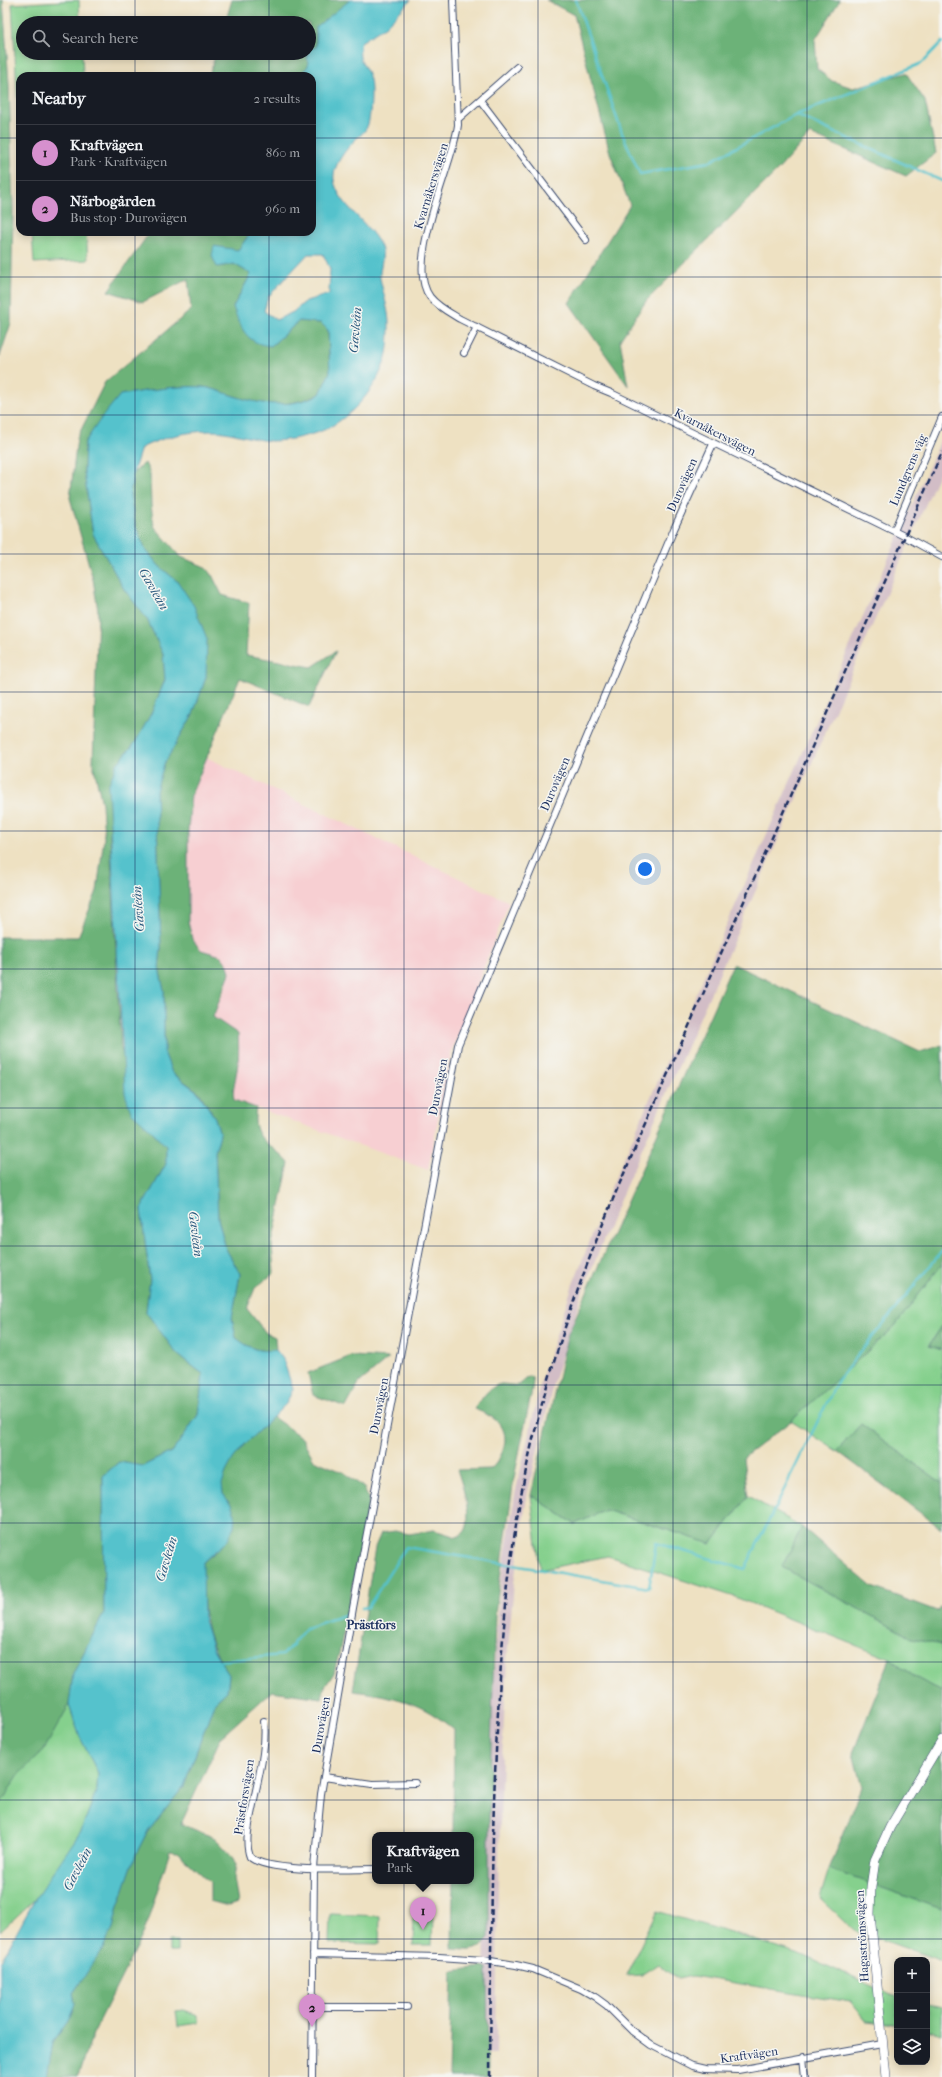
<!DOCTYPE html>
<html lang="en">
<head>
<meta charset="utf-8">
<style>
	:root { --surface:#171b24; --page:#20242c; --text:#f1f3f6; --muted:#9ea1a6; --line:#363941; --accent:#d690ce }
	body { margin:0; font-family:"IM FELL French Canon",serif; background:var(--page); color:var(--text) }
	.controls { position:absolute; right:12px; bottom:12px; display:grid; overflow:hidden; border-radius:8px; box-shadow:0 2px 10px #0003 }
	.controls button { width:36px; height:36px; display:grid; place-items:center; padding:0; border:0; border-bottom:1px solid var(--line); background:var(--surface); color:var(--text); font:20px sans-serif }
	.you { position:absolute; left:645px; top:869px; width:14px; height:14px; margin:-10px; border:3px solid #fff; border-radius:50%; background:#1a73e8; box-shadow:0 0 0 6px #1a73e833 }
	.badge { display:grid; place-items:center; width:26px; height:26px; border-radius:50%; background:var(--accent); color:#111; font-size:13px; font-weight:700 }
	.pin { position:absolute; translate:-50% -33px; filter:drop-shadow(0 1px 2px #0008) }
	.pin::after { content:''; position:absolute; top:21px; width:14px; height:12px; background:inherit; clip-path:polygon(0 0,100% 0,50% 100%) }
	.popup { position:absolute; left:372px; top:1832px; width:102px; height:52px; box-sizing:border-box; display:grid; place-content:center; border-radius:8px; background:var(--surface); filter:drop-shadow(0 1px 3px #0005); font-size:13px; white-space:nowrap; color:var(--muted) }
	.popup b { font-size:15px; color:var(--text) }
	.popup::after { content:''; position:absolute; left:50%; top:100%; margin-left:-8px; border:8px solid transparent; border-top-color:var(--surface) }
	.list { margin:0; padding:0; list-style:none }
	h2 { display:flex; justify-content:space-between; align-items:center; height:52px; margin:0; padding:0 16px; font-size:17px }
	h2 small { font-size:13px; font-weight:400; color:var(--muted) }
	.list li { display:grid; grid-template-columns:26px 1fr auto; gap:12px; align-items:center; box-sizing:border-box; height:56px; padding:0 16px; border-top:1px solid var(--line) }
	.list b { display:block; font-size:15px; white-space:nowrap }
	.list p { margin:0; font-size:13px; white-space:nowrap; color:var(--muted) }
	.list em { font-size:13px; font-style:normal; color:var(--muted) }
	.icon { flex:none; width:22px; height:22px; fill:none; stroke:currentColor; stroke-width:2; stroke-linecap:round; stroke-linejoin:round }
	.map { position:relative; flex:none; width:942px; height:2077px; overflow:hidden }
	.search { position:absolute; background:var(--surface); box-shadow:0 2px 10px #0003; left:16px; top:16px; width:300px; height:44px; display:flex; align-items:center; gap:10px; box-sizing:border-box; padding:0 14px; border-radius:22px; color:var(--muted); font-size:15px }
	.panel { position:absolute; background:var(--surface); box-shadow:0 2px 10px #0003; left:16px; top:72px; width:300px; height:164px; border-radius:12px }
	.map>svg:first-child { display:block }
	.built { fill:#f7cfd2 }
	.industrial { fill:#d2bdc6 }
	.green { fill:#85d08d; stroke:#508076 }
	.forest { fill:#6cb278; stroke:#44706b }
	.water { fill:#55c2cc; stroke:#387895; fill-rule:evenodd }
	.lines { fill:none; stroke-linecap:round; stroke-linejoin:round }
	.stream { stroke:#55c2cc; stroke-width:2.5 }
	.street-casing { stroke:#3b4a6d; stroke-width:8 }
	.secondary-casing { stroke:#3b4a6d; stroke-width:10 }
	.street { stroke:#fff; stroke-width:6 }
	.secondary { stroke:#fff; stroke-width:9 }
	.rail { stroke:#1b2f5e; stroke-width:2.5; stroke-dasharray:6 3; stroke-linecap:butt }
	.grid { fill:none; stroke:#1b2f5e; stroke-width:1; stroke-opacity:0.55 }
	.labels { text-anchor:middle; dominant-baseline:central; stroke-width:3; stroke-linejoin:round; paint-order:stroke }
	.street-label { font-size:12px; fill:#1b2f5e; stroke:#f6f6f2 }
	.water-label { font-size:13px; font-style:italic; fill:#2c5b7f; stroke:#f6f6f2 }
	.neighbourhood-label { font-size:13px; font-weight:bold; fill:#1b2f5e; stroke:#f6f6f2 }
</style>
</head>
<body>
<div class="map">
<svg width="942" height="2077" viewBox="0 0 942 2077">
	<rect width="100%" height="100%" fill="#f6f6f2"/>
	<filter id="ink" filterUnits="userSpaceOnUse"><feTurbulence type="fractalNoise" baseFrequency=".025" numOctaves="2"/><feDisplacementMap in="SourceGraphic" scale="8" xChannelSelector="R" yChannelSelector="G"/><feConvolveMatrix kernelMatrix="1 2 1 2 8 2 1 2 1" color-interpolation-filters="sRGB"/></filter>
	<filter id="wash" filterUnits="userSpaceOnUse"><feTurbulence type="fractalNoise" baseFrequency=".012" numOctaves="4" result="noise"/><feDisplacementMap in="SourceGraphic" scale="16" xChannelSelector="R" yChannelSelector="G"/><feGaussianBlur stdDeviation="0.9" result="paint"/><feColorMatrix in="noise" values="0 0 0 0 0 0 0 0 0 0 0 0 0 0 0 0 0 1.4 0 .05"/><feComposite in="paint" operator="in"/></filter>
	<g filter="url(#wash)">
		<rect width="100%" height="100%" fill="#eee1c2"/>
		<path class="built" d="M206,757L509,902L451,1053L428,1170L235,1100L232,1091L236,1076L239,1047L238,1034L213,1017L227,984L221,956L201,950L192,939L188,921V830L191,795Z"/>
		<path class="industrial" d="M942,437V467L624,1190L584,1288L554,1380L527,1496L514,1583L507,1659L502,1759L498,1884L496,2054H484L485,1884L492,1710L497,1623L501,1581L515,1494L542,1377L573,1284L612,1185Z"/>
		<path class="green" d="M79,0L80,23H23V53H82L83,76H20V142L12,4Z
			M32,232H86L88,260L34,263Z
			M942,1264V1326L929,1345L942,1350V1483L861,1424L837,1451L791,1421L894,1327Z
			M531,1495L575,1524L606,1510L711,1544L748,1496L802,1527L782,1567L912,1638L942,1644V1692L915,1677L890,1659L735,1597L608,1556L540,1570Z
			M69,1705L80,1737L98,1773L97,1790L81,1831L59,1865L35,1899L0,1932V1767Z
			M829,1869L942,1909V1961L854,1930L820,1898Z
			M657,1911L797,1953L897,1997V2024L866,2021L851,2002L692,1976L678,1979L659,1964L642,1975L626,1976Z
			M330,1914L380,1916L379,1944L329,1943Z
			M414,1916H433L432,1945H413Z
			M169,1941H177V1952H169Z
			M927,2004L942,2007V2034L927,2030Z
			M184,2010L198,2015V2023L178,2026L176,2011Z"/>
		<path class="forest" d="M0,0H3L9,83L13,208L11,323L0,356Z
			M232,0H350L316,31V47L309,49V23H225Z
			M546,0H840L815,40L817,69L832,81L853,88L906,73L925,101L936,153L906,176L810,134L777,171L646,301L620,340L628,386L569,303L630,205L610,153L574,15Z
			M216,53H307L308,66L299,76H209Z
			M150,232H251L238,250L227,249L217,267L234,264L251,274L233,307L271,346L299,321L321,323L328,330L330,372L320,394C290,407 265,407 234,396C224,393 213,388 202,387C176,385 146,391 120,395L85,442L84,472L93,534L124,589L147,619L163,654L165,680L152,712L135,743L117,764L110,836L121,1049L151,1130L166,1146V1164L141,1209L150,1280L146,1312L177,1354L203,1374L198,1415L173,1451L143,1466L119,1462L103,1476L104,1613L73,1674L69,1705L44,1750L19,1774L0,1805V937H78L97,891L104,838L102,804L93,763L98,611L93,579L70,498L77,438L105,382L191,310L188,279L143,302L108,291Z
			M145,463L150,474L151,505L154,526L181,557L203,566L211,573L222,595L249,603L246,655L312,667L336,651L309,707L240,678L191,795L188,830V921L192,939L201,950L221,956L228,965L230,973L213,1017L238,1034C239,1048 239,1062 236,1075C235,1085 232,1090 234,1100L256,1108C250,1141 271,1142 289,1163L272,1244L274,1273L255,1288L247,1309L266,1333L275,1337L276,1350C257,1352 251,1349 236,1338L232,1318L240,1274L226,1249L218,1219L215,1152L220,1134L215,1118L199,1092L172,1073L164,1052V991L159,968L161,948L156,791L164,764L193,714L206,677L178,582L159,566L145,549L135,524L130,495L133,473Z
			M733,964L920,1052L942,1045V1264L894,1327L791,1421L743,1458L748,1496L711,1544L606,1510L575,1524L531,1495L568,1334Z
			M942,1326V1350L929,1346Z
			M351,1356L389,1358L359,1383L346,1407L313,1395L308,1373Z
			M531,1376L533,1381L532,1390L514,1478L495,1614L489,1818V1937C477,1954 471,1950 452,1949L453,1881H471V1835H453L454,1730C422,1702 394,1696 353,1691L375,1547L381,1533L395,1531L409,1534L434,1530L457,1537C460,1535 465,1533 466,1529C472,1516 462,1483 457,1470L491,1469C503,1457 511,1437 499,1423C492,1416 482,1412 474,1409C481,1400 489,1386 501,1384C507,1384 513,1386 520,1385L525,1378Z
			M273,1417L302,1438L314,1460L345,1473L364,1488L369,1501L340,1649L334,1673L324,1688L322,1698L272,1691L221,1737L181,1824L215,1838L232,1856L236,1865L234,1878L238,1903L228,1906L210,1901V1882L177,1852L170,1851L144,1932L89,2042L78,2077H47L53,2042L68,2021L75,2004L73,1993L101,1952L113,1928L118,1906L136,1854L146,1834L184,1786L214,1703L227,1691L229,1675C203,1635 204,1615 202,1568L203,1562L218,1550L231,1504C229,1501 225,1498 223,1494C212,1469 258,1432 273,1417Z
			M861,1424L942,1483V1529L837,1451Z
			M802,1527L872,1587L937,1611L942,1605V1644L912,1638L782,1567Z
			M890,1659L915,1677L942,1692V1909L829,1869L862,1788L853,1753Z
			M482,1967L487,1969L488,2077H449L452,1971Z"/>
		<path class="water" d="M350,0H411L386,26L361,42C356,65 366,62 370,80C372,89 371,119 367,127C365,132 359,136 356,139C347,148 332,166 334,180C338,205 371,224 381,247C385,256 379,269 380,278C383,293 388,307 389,322C389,332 389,347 386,357C378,387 352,417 324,430C309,436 288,441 271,441C251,440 232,431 212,431C187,431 163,437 141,448L133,473L130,495L135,524L145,549L159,566L178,582L194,606L207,639L206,677L193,714L164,764L156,791L161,948L159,968L164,991V1052L172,1073L198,1092L215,1118L220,1134L215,1152L218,1219L226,1249L240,1274L232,1318L236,1338C251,1349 257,1352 276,1350L283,1359L293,1389L286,1404L244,1445L233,1459L226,1472L222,1484L223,1494L231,1504L235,1514L234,1527L227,1541L203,1562L204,1620L213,1649L229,1675L227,1691L214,1703L184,1786L146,1834L136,1854L118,1906L113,1928L101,1952L73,1993L75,2004L68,2021L53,2042L47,2077H0V1963L35,1899L81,1831L97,1790L98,1773L80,1737L69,1705L73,1674L104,1613L103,1476L119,1462L143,1466L173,1451L198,1415L203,1374L177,1354L146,1312L150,1280L141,1209L166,1164V1146L151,1130L131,1112L125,1093L108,786L117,764L135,743L152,712L165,680L163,654L147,619L124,589L93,534L84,472L85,442L102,417L120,395C146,391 176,385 202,387C213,388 224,393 234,396C265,406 291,408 320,394L330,372L328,330L321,323L299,321L271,346C246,344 241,328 233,307L251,274L234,264L217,267L212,256L214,246L238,250L251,232H312V76H299L308,66L307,53H309V49L316,47V27ZM308,254H323L330,269L329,294L306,301L293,312L276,320L264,311L268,297Z"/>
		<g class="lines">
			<path class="stream" d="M576,0L622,133L640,174L709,162L796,115L922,63L942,42
				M796,115L942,181
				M362,1608L368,1607L406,1547L649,1588L656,1543L745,1569L838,1380L942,1251
				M219,1661L283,1655L306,1628L347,1614"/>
		</g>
	</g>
	<g filter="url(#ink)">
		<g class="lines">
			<defs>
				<path id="street" d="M453,0L458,125C453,165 404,263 430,297C438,307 450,313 460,319L594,386L611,393L904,536L942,557
					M480,100L586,240
					M458,119L517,67
					M464,353L477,327
					M894,531L942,417
					M264,1721C267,1748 258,1778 253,1805C250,1820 244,1841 250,1857C268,1873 349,1869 375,1869
					M324,1777L372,1784L415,1783
					M313,1954L439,1957L484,1960L516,1965L533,1969L581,1989L595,1997L606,2005L632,2031L651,2045L692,2066L705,2069L738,2070L882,2044
					M312,2007H407
					M803,2057L805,2077
					M312,2077L314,1868L321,1794L353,1608L458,1045L674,529L713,444"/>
				<path id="secondary" d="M886,2077L870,1914L871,1887L875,1860L890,1827L942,1740"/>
			</defs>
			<use href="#street" class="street-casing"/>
			<use href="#secondary" class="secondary-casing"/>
			<use href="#street" class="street"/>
			<use href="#secondary" class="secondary"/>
			<path class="rail" d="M490,2077C491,1962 491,1846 497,1731C501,1652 507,1573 521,1495C541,1389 576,1287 618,1187L942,452"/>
		</g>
	</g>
	<path class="grid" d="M135,0V23M269,0V23M404,0V2077M538,0V2077M673,0V2077M807,0V2077M135,53V76M269,53V76M0,138H20M312,138H942M135,232V2077M269,232V2077M0,277H942M0,415H942M0,554H942M0,692H942M0,831H942M0,969H942M0,1108H942M0,1246H942M0,1385H942M0,1523H942M0,1662H942M0,1800H942M0,1939H942"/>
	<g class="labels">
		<g class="street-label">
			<text transform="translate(431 186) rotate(-73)">Kvarnåkersvägen</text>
			<text transform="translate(715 432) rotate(27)">Kvarnåkersvägen</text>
			<text transform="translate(908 470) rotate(-67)">Lundgrens väg</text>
			<text transform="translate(682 485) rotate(-66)">Durovägen</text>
			<text transform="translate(555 784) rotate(-67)">Durovägen</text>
			<text transform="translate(438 1087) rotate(-79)">Durovägen</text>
			<text transform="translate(379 1406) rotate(-79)">Durovägen</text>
			<text transform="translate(321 1725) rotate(-80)">Durovägen</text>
			<text transform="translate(244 1797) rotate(-81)">Prästforsvägen</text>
			<text transform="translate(862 1936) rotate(-93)">Hagaströmsvägen</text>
			<text transform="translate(749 2055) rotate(-8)">Kraftvägen</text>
		</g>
		<g class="water-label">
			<text transform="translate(355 330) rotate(-85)">Gavleån</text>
			<text transform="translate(154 589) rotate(60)">Gavleån</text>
			<text transform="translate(138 909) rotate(-94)">Gavleån</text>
			<text transform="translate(196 1234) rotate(83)">Gavleån</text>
			<text transform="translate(166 1559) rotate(-73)">Gavleån</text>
			<text transform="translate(77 1869) rotate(-62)">Gavleån</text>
		</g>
		<g class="neighbourhood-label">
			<text x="371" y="1624">Prästfors</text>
		</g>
	</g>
</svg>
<div class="controls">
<button>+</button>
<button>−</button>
<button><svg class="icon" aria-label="layers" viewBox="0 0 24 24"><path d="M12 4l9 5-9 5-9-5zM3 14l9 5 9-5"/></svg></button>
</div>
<div class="you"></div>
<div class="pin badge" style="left:423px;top:1930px">1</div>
<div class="popup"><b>Kraftvägen</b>Park</div>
<div class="pin badge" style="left:312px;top:2027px">2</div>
<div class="search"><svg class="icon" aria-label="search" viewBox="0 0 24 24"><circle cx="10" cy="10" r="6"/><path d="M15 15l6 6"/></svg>Search here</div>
<section class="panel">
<h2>Nearby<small>2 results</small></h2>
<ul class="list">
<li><span class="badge">1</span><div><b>Kraftvägen</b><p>Park · Kraftvägen</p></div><em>860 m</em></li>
<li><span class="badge">2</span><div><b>Närbogården</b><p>Bus stop · Durovägen</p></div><em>960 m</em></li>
</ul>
</section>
</div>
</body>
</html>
